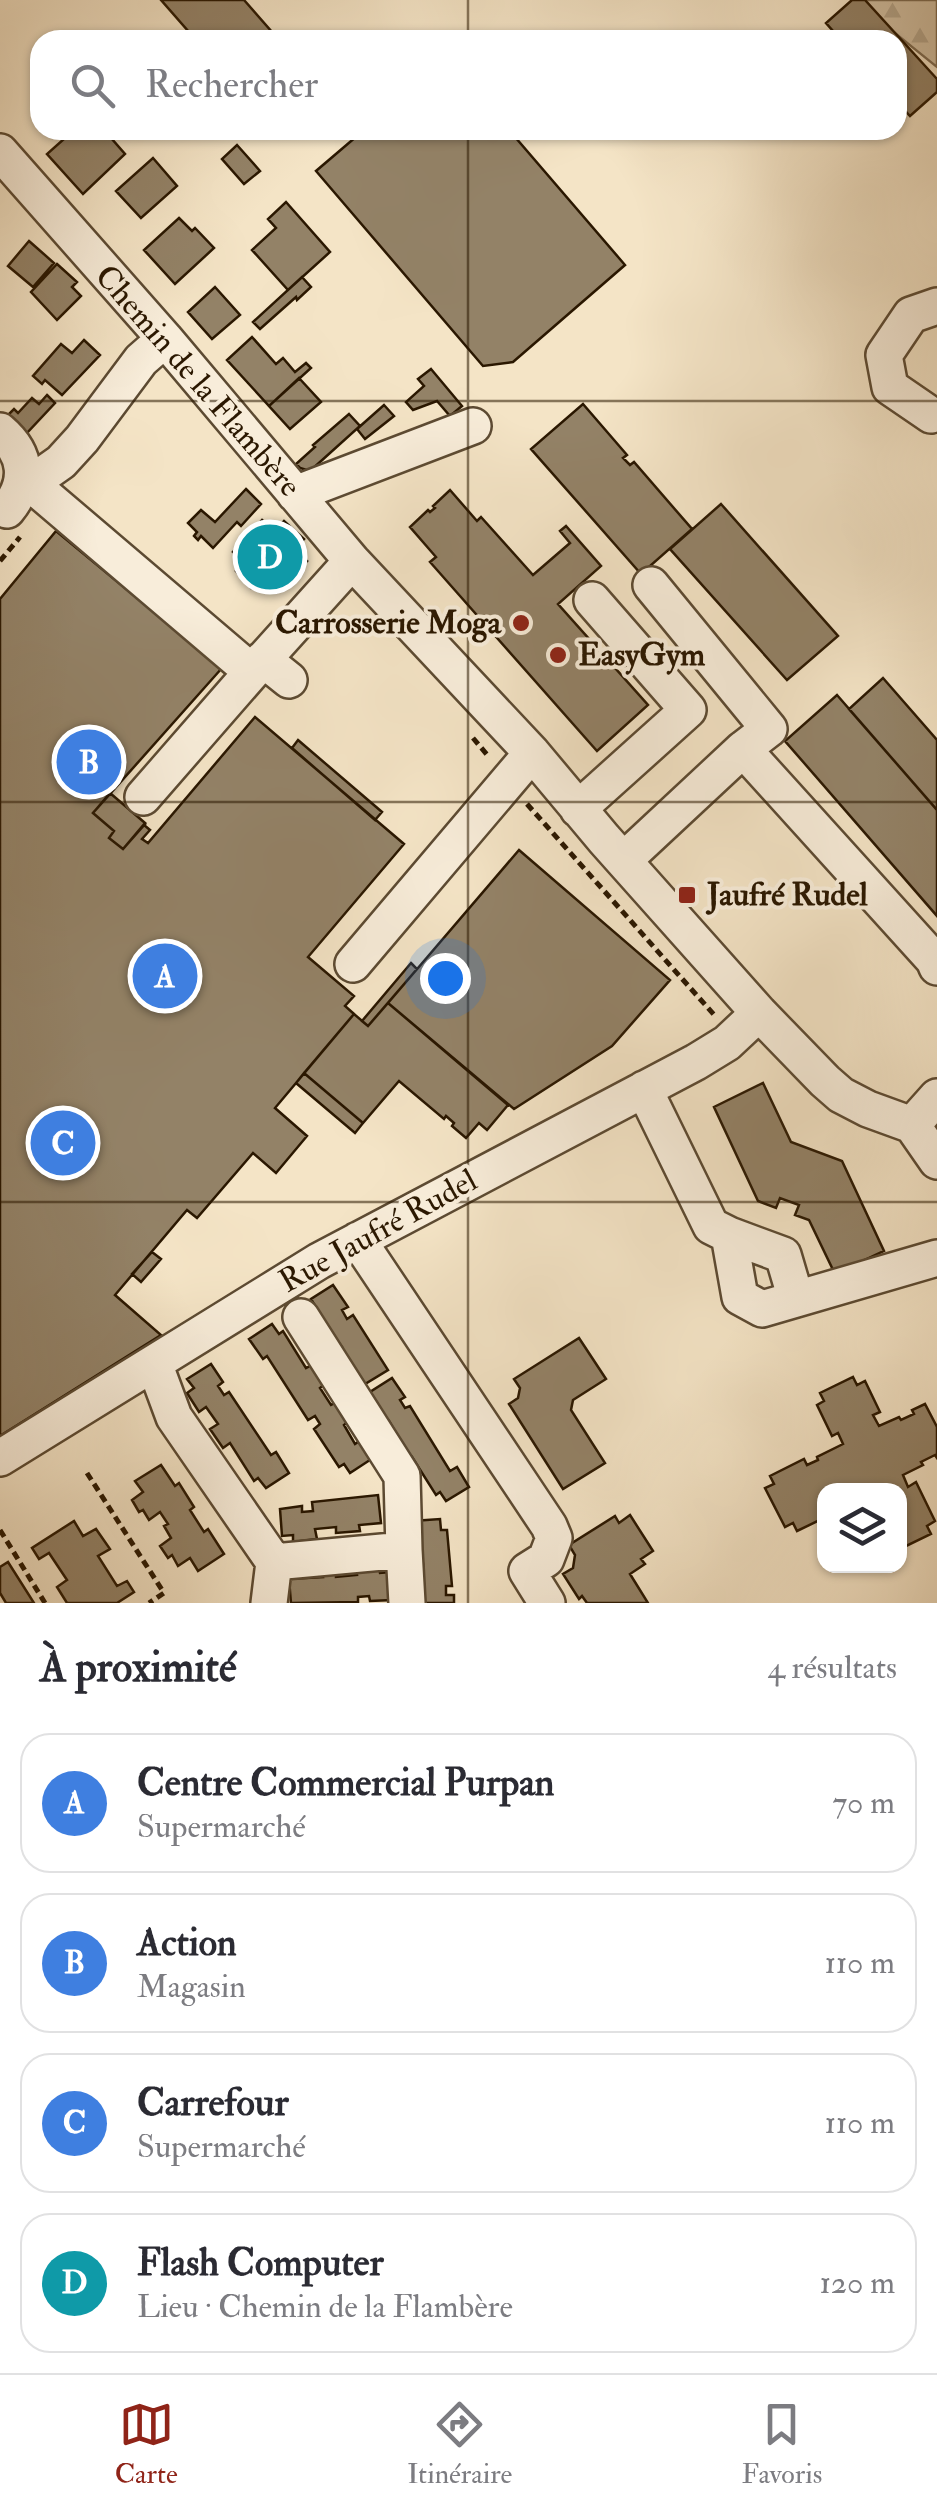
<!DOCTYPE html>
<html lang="fr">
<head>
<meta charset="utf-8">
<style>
	:root { --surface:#fff; --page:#f2f2f3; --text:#2b2b33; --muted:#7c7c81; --line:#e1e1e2; --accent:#8f2418 }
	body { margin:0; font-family:"IM FELL Double Pica",serif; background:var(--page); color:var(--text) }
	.controls { position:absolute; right:30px; bottom:30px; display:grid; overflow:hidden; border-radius:20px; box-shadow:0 2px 8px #0004 }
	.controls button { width:90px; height:90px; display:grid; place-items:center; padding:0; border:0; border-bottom:2px solid var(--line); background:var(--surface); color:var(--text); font:50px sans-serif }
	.you { position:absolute; left:445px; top:978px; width:35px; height:35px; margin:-25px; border:8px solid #fff; border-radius:50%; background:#1a73e8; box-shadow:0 0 0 15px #1a73e833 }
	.badge { display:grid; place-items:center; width:65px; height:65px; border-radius:50%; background:var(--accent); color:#fff; font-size:32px; font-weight:700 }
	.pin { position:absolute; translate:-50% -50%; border:5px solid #fff; box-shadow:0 2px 10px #0006 }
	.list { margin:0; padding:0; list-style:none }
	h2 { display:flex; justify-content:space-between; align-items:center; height:130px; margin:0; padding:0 40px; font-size:42px }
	h2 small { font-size:32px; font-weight:400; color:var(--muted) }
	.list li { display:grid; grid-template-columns:65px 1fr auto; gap:30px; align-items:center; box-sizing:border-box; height:140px; margin:0 20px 20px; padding:0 20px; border:2px solid var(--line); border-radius:30px }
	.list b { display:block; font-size:38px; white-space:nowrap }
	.list p { margin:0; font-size:32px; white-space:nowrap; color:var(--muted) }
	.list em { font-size:32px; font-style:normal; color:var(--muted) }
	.icon { flex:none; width:55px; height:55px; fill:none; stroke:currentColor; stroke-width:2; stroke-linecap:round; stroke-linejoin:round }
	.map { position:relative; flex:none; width:937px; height:1603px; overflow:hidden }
	.search { position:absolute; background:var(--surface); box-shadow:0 2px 8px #0004; left:30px; right:30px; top:30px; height:110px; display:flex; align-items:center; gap:25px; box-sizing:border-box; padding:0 35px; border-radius:30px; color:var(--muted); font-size:38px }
	.sheet { height:770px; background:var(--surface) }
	nav { display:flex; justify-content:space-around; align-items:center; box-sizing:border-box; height:140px; border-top:2px solid var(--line); background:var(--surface); font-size:28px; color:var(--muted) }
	nav a { display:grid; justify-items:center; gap:5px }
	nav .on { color:var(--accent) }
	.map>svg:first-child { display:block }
	.forest { fill:url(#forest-firs); stroke:#7e6c52; stroke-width:2.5 }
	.building { fill:#938267; stroke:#2a1700; stroke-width:2.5 }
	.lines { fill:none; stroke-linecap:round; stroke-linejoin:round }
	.minor-casing { stroke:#5c4a32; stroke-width:40 }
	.path { stroke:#2a1700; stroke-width:5; stroke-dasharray:8 5; stroke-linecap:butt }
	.minor { stroke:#f8edda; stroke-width:35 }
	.grid { fill:none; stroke:#2a1700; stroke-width:2.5; stroke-opacity:0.55 }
	.poi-dot { fill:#8f2418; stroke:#f8edda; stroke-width:4 }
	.labels { text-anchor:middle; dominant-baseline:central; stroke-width:8; stroke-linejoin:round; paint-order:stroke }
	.street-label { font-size:32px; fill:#2a1700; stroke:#f8edda }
	.poi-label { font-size:32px; font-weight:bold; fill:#2a1700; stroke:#f8edda; text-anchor:start }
</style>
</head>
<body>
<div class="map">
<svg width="937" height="1603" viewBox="0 0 937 1603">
	<defs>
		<pattern id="forest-firs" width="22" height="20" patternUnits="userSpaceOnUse" patternTransform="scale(2.5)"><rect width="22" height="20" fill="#d2c1a4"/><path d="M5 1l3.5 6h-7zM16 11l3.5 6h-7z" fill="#b4a58b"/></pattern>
	</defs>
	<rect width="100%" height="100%" fill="#f4e4c6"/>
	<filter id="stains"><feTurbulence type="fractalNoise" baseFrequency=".002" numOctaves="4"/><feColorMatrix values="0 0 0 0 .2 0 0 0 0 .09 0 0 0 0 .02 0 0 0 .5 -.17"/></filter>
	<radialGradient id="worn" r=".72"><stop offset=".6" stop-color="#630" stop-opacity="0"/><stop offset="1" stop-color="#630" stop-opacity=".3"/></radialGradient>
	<path class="forest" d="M854,0H937V67Z"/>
	<path class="building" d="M161,0H244L279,40H196Z
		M852,0H865L937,79V92L910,116L897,102V40H841L826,23Z
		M74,130H104L125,154L83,194L47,154Z
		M364,130H509L625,265L513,362L483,366L316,171Z
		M237,145L260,171L244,184L222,159Z
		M153,158L177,186L141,218L116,191Z
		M286,202L330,252L288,290L252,250L276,228L268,219Z
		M179,218L192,231L195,228L214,248L175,284L144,250Z
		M29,241L54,263L33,287L8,266Z
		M57,264L77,282L72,287L81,296L57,320L31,292Z
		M302,277L311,287L297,300L296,297L260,329L253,322Z
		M215,287L240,315L212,339L188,312Z
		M252,337L276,364L283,358L295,372L306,363L311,368L269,406L227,360Z
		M84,340L100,355L62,395L45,380L42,384L33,376L61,344L72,353Z
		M431,369L462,406L450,416L437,401L413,410L406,402L424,386L418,379Z
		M299,378L321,402L290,429L269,406Z
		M47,395L55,403L25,435L5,418L14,409L18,413L32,398L39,404Z
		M583,404L627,455L623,458L630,465L634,462L692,529L641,574L531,449Z
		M384,405L394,416L365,439L357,429Z
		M349,414L360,426L310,471L300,468L296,464L315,447L313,445Z
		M246,489L261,504L241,526L237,522L213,548L201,536L198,540L194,536L197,532L188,523L201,510L215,522Z
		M450,490L477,521L481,517L533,575L570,543L560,531L566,526L601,566L558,604L648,705L597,751L430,562L436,557L410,527L428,510L430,512L435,508L433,506Z
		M721,504L838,636L787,680L670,549Z
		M262,520L274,532L284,521L304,539L294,550L307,561L277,592L233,552Z
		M56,531L222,668L93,813L114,831L109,838L123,849L146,823L144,825L150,830L142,839L148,843L255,717L404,844L308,957L354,996L345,1006L354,1014L275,1108L307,1136L276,1173L253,1153L197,1218L187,1210L115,1295L161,1335L0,1436V599Z
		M244,562L264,580L257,588H251L236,571Z
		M883,678L937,740V810L849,709Z
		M837,695L937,810V916L785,741Z
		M298,740L382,812L375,820L292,748Z
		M110,793L145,823L123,849L109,838L114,831L93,813Z
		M519,850L670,980L612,1046L514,1109L388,1003Z
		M411,963L417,969L368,1026L362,1021Z
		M388,1003L508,1105L487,1130L479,1123L466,1138L452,1126L454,1123L446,1116L444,1119L399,1081L363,1123L304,1073L354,1014L368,1026Z
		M304,1073L363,1123L355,1133L296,1083Z
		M763,1083L791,1142L842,1161L884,1251L835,1274L809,1220L795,1215L799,1205L780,1198L776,1208L758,1201L714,1107Z
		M152,1252L161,1259L141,1282L132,1274Z
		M333,1285L348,1307L342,1310L347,1319L353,1315L388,1370L365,1384L353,1366L347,1370L335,1351L342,1347L329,1329L323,1333L311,1313L317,1309L311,1299Z
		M272,1324L279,1334L283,1331L306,1368L312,1365L325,1384L320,1388L331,1405L337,1402L349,1421L344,1425L355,1444L361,1440L373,1458L350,1473L344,1464L339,1467L314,1429L320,1424L315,1416L308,1420L267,1356L263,1359L249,1339Z
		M579,1338L606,1379L573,1400L571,1410L605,1463L563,1489L509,1404L518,1398L520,1388L514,1379Z
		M211,1364L223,1382L218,1386L224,1395L229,1392L271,1455L276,1452L289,1473L266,1488L258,1478L254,1481L230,1443L223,1448L210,1429L218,1424L206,1407L199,1412L187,1393L194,1388L187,1379Z
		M853,1377L857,1385L865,1381L880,1412L873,1415L879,1426L899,1417L901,1420L914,1414L912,1410L925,1404L937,1427V1458L935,1455L921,1462L923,1465L903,1475L908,1487L916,1482L935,1521L927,1526L931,1534L900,1549V1490H824V1518L797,1531L793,1523L785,1527L765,1488L774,1484L770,1476L804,1459L807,1465L818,1460L817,1457L843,1444L838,1433L832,1436L817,1405L824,1401L820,1393Z
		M392,1378L405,1397L400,1400L405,1408L410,1406L450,1471L457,1467L469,1487L446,1501L440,1492L436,1495L412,1457L405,1461L394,1443L400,1440L389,1421L383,1425L371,1407L377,1403L370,1392Z
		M161,1465L175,1486L179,1483L194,1507L190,1510L204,1532L208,1529L224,1554L198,1571L190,1558L178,1566L172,1555L168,1558L160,1546L171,1538L164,1526L168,1524L160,1512L149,1520L143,1510L139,1512L132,1500L143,1492L135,1481Z
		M378,1495L381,1523L359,1525L360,1531L336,1533V1527L315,1529L317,1539L293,1542V1535L282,1536L280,1509L302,1506V1512L313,1511L312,1502Z
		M630,1515L653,1551L641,1559L645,1564L630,1574L648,1603H587L582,1596L579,1599L563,1574L573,1568L575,1555L569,1545L615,1516L619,1523Z
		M440,1519L441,1530H447L452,1586H446V1595H454V1603H420L418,1588L424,1587L423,1564L416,1565L413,1521Z
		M74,1521L83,1536L96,1529L110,1549L98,1556L117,1586L127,1581L134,1592L117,1603H67L57,1587L67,1580L49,1553L39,1559L32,1548Z
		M8,1562L34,1603H6L0,1593V1567Z
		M379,1568L380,1573L391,1572L393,1600L370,1601L369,1596L358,1597V1602L291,1603L289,1579L323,1577L322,1572L336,1571V1577L357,1575L356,1569Z"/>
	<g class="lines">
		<defs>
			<path id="minor" d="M0,152L165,339L352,561L532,753L604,839L759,1013L825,1081L841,1095L868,1109L912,1125L937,1161
				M931,415L890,387L884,355L911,315L937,306
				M0,431C27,454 30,482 7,510
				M23,477L252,672L143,797
				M23,477L44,474L61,462L82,439L141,360L165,339
				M295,494L473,426
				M651,585L769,729L743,749
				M263,659L289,680
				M252,672L352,561
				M578,809L688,710L592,600
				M624,860L743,749L934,960L937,967
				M353,964L532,753
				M644,1089L711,1226L729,1235L740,1297L762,1309L937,1258
				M912,1125L937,1097
				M729,1235L783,1255L796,1299
				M358,1240L549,1526L554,1538L546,1559L527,1571L547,1603
				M154,1363L174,1417L274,1562L269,1603
				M0,1458L319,1261L696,1062L727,1043L759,1013
				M404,1550L407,1603
				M274,1562L404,1550L402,1476L301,1317"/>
		</defs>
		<use href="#minor" class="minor-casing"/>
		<path class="path" d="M0,561L20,537
			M473,738L489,757
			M527,804L716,1017
			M87,1473L164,1593L149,1603
			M0,1530L45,1603"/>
		<use href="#minor" class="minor"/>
	</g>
	<path class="grid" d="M468,0V40M468,130V1603M0,401H937M0,802H937M0,1202H937"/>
	<g class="poi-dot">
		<circle cx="521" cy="623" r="10"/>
		<circle cx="558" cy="655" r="10"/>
		<rect x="677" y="885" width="20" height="20" rx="5"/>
	</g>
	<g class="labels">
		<g class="street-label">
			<text transform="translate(198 381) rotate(49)">Chemin de la Flambère</text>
			<text transform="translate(378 1231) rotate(-29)">Rue Jaufré Rudel</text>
		</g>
		<g class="poi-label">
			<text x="501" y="623" text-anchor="end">Carrosserie Moga</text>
			<text x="578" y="655">EasyGym</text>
			<text x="707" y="895">Jaufré Rudel</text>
		</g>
	</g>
	<rect width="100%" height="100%" filter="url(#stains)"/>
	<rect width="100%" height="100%" fill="url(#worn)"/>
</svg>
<div class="controls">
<button><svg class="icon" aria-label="layers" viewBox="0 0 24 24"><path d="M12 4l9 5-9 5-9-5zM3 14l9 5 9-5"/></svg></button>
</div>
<div class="you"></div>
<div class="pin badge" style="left:165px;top:976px;background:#3f7fe0">A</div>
<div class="pin badge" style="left:89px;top:762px;background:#3f7fe0">B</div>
<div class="pin badge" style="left:63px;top:1143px;background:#3f7fe0">C</div>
<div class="pin badge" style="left:270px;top:557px;background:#0f9aa8">D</div>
<div class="search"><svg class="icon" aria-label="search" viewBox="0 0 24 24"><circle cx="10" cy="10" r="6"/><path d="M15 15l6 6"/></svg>Rechercher</div>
</div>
<section class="sheet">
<h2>À proximité<small>4 résultats</small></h2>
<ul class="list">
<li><span class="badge" style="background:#3f7fe0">A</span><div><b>Centre Commercial Purpan</b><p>Supermarché</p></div><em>70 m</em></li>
<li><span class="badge" style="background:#3f7fe0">B</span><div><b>Action</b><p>Magasin</p></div><em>110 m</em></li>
<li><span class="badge" style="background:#3f7fe0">C</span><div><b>Carrefour</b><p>Supermarché</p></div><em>110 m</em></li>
<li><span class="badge" style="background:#0f9aa8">D</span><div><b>Flash Computer</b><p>Lieu · Chemin de la Flambère</p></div><em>120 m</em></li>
</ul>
</section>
<nav>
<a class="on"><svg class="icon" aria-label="map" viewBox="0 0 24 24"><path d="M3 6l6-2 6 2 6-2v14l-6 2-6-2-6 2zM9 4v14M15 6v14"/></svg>Carte</a>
<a><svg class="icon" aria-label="directions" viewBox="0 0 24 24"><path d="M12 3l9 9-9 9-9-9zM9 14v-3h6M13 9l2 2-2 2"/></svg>Itinéraire</a>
<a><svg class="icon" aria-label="saved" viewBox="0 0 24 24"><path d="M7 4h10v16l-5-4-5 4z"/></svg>Favoris</a>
</nav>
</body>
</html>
